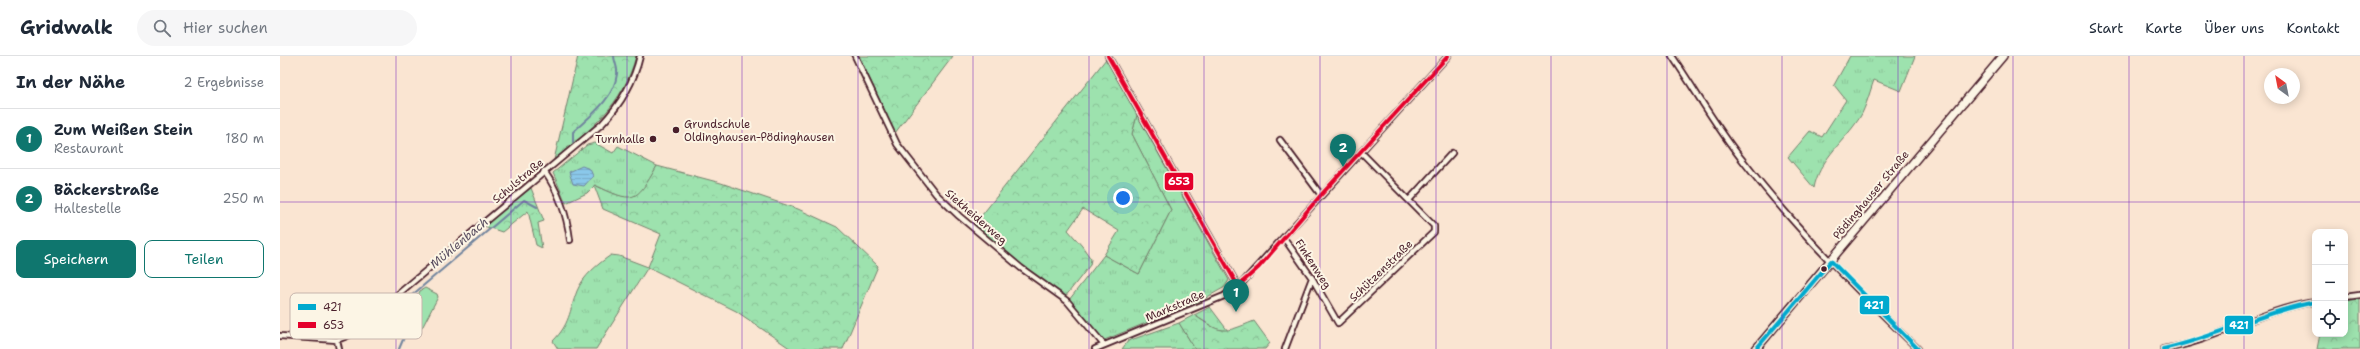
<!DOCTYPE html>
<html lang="de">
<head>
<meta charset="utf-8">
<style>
	:root { --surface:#fff; --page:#f6f6f7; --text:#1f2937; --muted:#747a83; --line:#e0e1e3; --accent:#0f766e }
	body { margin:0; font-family:"Shantell Sans",sans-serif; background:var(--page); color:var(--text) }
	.controls { position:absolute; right:12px; bottom:12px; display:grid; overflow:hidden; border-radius:8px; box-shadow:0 2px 10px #0003 }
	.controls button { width:36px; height:36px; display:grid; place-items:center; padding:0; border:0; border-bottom:1px solid var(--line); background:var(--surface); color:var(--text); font:20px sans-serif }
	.compass { position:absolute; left:1984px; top:12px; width:36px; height:36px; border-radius:50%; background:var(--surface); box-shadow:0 2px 10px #0003; rotate:328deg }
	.you { position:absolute; left:843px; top:142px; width:14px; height:14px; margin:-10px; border:3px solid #fff; border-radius:50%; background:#1a73e8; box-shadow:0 0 0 6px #1a73e833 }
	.badge { display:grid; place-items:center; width:26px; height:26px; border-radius:50%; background:var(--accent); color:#fff; font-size:13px; font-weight:700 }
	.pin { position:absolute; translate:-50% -33px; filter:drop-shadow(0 1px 2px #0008) }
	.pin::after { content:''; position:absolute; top:21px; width:14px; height:12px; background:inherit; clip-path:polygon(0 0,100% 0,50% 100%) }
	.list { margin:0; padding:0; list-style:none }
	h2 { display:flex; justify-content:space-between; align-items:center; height:52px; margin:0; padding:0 16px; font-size:17px }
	h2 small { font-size:13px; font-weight:400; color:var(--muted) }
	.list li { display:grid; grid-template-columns:26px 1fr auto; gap:12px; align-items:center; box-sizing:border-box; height:60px; padding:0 16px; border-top:1px solid var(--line) }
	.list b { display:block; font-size:15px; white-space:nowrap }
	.list p { margin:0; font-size:13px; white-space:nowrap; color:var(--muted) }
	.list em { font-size:13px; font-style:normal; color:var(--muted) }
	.actions { display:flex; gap:8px; padding:12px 16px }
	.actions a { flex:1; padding:9px 0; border:1px solid var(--accent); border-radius:8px; text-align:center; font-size:14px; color:var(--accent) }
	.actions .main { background:var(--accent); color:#fff }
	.icon { flex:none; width:22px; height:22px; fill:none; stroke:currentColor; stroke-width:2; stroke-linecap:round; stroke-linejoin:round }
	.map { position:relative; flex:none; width:2080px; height:293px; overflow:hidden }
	header { display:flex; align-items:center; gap:24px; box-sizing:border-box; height:56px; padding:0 20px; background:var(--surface); border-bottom:1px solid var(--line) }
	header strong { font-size:19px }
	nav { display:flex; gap:22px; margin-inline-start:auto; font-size:14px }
	.search { width:280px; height:36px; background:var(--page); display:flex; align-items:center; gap:10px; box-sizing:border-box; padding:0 14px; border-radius:22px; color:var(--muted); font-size:15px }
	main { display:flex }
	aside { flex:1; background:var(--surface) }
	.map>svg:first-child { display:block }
	.grass { fill:url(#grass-tufts); stroke:#74806c }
	.forest { fill:url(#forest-crowns); stroke:#74806c }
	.pitch { fill:#9de2ae; stroke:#74806c }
	.water { fill:url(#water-rules); stroke:#70849e }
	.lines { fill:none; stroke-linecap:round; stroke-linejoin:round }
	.stream { stroke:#70849e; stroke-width:2 }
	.street-casing { stroke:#4a1f2b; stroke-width:8 }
	.secondary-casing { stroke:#4a1f2b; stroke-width:10 }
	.street { stroke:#fcf5e5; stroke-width:4.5 }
	.secondary { stroke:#fcf5e5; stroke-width:7 }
	.bus-1-casing { stroke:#fcf5e5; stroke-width:7 }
	.bus-2-casing { stroke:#fcf5e5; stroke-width:7 }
	.bus-1 { stroke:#00a9ce; stroke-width:4 }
	.bus-2 { stroke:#e4002b; stroke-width:4 }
	.grid { fill:none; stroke:#7b2cbf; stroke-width:1; stroke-opacity:0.55 }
	.poi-dot { fill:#4a1f2b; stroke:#fcf5e5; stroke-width:1.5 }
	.labels { text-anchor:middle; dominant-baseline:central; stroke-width:4; stroke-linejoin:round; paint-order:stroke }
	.poi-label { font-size:11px; fill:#4a1f2b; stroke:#fcf5e5; text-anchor:start }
	.street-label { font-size:11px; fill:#4a1f2b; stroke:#fcf5e5 }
	.water-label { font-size:12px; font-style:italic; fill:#5d5264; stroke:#fcf5e5 }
	.key { fill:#fcf5e5; stroke:#c7b5ad; stroke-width:1 }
	.key-label { font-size:11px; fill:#4a1f2b }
	.line-badge { stroke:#fcf5e5; stroke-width:1.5 }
	.badge-label { font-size:11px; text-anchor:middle; font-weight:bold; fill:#fff }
</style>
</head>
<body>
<header>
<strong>Gridwalk</strong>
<div class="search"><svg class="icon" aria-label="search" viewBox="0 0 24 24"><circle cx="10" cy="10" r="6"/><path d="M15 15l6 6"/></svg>Hier suchen</div>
<nav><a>Start</a><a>Karte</a><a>Über uns</a><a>Kontakt</a></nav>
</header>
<main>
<aside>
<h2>In der Nähe<small>2 Ergebnisse</small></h2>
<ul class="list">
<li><span class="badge">1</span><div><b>Zum Weißen Stein</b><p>Restaurant</p></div><em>180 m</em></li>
<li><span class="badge">2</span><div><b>Bäckerstraße</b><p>Haltestelle</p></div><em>250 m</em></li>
</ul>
<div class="actions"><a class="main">Speichern</a><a>Teilen</a></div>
</aside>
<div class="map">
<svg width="2080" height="293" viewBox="0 0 2080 293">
	<defs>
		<pattern id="grass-tufts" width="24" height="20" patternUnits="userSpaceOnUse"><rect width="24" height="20" fill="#9de2ae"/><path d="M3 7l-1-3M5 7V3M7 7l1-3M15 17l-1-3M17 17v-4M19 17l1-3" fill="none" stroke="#89c196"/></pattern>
		<pattern id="forest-crowns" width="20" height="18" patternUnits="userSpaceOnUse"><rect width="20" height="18" fill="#9de2ae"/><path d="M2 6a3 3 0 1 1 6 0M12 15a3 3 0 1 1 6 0" fill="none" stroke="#89c196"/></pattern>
		<pattern id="water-rules" width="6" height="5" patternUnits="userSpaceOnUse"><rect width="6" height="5" fill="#8ac8ea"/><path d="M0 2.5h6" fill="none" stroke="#79abc9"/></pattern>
	</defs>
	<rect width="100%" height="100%" fill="#fae5d2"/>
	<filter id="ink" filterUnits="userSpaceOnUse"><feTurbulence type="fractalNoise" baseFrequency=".025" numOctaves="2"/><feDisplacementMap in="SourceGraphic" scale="8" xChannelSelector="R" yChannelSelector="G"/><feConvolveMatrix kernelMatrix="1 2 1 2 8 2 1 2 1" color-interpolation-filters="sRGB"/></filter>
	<g filter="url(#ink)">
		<path class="grass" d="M1570,0H1635L1621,35L1594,24C1589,38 1585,56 1576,67C1561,88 1539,105 1534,132L1508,101L1530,75L1542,81L1566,44L1554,29Z
			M857,59L949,224L945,231L922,244L822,285L789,244L824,199L859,218L891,154L852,78Z
			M315,87L333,97L338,90L377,110C355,149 355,148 315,129L307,137L286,147L273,117L307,89Z
			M331,199L339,200L368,211L316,293H278L273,285C290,268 289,256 297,235C303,220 318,208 331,199Z
			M930,251L948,275L936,273L914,259Z
			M899,267L915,293H842L848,285Z"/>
		<path class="forest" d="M298,0H356C343,49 311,73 274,104Z
			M579,0H673L615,77Z
			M826,3L857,59L852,78L891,154L859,218L824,199L839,175L803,153L788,174L802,190L811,203L810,209L785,241L742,210L694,169Z
			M377,110L441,127L518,153L557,171L598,210L563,293H511L456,255L368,211L381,178L323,153L314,129C354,147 355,148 377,110Z
			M251,132L264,165L258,167L262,192L256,189L248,155L222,176L204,170Z
			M2080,243V293H2037L2040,278H2065V245Z
			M914,259C942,278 942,278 974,265L990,287L985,293H915L899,267Z"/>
		<path class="pitch" d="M145,232L157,238L158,241L143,270L141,271L128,264L127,261L140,235Z"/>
		<path class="water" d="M302,110L310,113L313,120L304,130L293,128L289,116Z"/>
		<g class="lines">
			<path class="stream" d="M293,86V76C310,60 334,43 337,18C338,10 334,6 334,0
				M120,256L124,246L244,144L257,151
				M119,293L125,279"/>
			<defs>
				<path id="street" d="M575,0L617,88L656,138L679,160L741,212L787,245L824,289
					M828,0L958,230
					M1392,0C1416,35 1437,73 1464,106C1516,173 1577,234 1638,293
					M1000,84L1041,139
					M264,115C279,136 287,159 290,184
					M1129,144L1172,97
					M1004,182L1032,222L1058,267L1154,176V170L1081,96
					M2065,241L2080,239
					M0,280L57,284L69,279L322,68C340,49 354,26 360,0
					M57,284L59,293
					M815,293L944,240L963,226L1168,0
					M1005,293L1032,222
					M1883,293C1937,285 1979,254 2035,246"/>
				<path id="secondary" d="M1476,293L1723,0"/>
			</defs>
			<use href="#street" class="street-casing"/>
			<use href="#secondary" class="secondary-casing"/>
			<use href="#street" class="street"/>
			<use href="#secondary" class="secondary"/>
			<defs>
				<path id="bus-1" d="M1551,205L1638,293
					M1476,293L1551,205
					M1883,293C1935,282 1982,256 2035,246"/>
				<path id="bus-2" d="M828,0L958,230L979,211L1041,139L1168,0"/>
			</defs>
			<use href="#bus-1" class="bus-1-casing"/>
			<use href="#bus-2" class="bus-2-casing"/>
			<use href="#bus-1" class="bus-1"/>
			<use href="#bus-2" class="bus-2"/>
		</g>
	</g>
	<path class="grid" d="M116,0V293M231,0V293M347,0V293M462,0V293M578,0V293M693,0V293M809,0V293M924,0V293M1040,0V293M1156,0V293M1271,0V293M1387,0V293M1502,0V293M1618,0V293M1733,0V293M1849,0V293M1964,0V293M0,146H2080"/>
	<g class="poi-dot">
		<circle cx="396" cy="74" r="4"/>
		<circle cx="373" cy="83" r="4"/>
		<circle cx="1544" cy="213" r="3.5"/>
	</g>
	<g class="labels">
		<g class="poi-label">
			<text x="404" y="68">Grundschule<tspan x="404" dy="13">Oldinghausen-Pödinghausen</tspan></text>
			<text x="365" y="83" text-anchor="end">Turnhalle</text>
		</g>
		<g class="street-label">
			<text transform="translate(238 125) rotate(-40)">Schulstraße</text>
			<text transform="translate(1591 139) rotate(-50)">Pödinghauser Straße</text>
			<text transform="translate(696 161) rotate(41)">Siekheiderweg</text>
			<text transform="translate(1033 208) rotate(57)">Finkenweg</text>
			<text transform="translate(1101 215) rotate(-44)">Schützenstraße</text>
			<text transform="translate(895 250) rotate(-23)">Markstraße</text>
		</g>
		<g class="water-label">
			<text transform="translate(179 187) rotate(-40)">Mühlenbach</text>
		</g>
	</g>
	<rect x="10" y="237" width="132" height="46" rx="6" class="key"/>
	<rect x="18" y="248" width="18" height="6" fill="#00a9ce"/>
	<rect x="18" y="266" width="18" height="6" fill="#e4002b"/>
	<g class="key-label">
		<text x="43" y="255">421</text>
		<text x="43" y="273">653</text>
	</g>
	<g class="line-badge">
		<rect x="884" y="116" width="30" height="19" rx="4" fill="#e4002b"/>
		<rect x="1579" y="239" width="31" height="20" rx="4" fill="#00a9ce"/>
		<rect x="1944" y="259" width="30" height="20" rx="4" fill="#00a9ce"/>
	</g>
	<g class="badge-label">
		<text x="899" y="129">653</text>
		<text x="1594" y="253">421</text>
		<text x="1959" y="273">421</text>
	</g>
</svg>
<div class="controls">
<button>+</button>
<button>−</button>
<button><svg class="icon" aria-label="locate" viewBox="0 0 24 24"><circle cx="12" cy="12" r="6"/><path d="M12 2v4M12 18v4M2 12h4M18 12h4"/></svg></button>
</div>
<svg class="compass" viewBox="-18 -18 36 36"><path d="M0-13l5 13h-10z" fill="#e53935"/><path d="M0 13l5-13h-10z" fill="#747a83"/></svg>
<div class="you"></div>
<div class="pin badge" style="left:956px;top:256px">1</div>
<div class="pin badge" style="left:1063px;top:111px">2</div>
</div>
</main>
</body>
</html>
